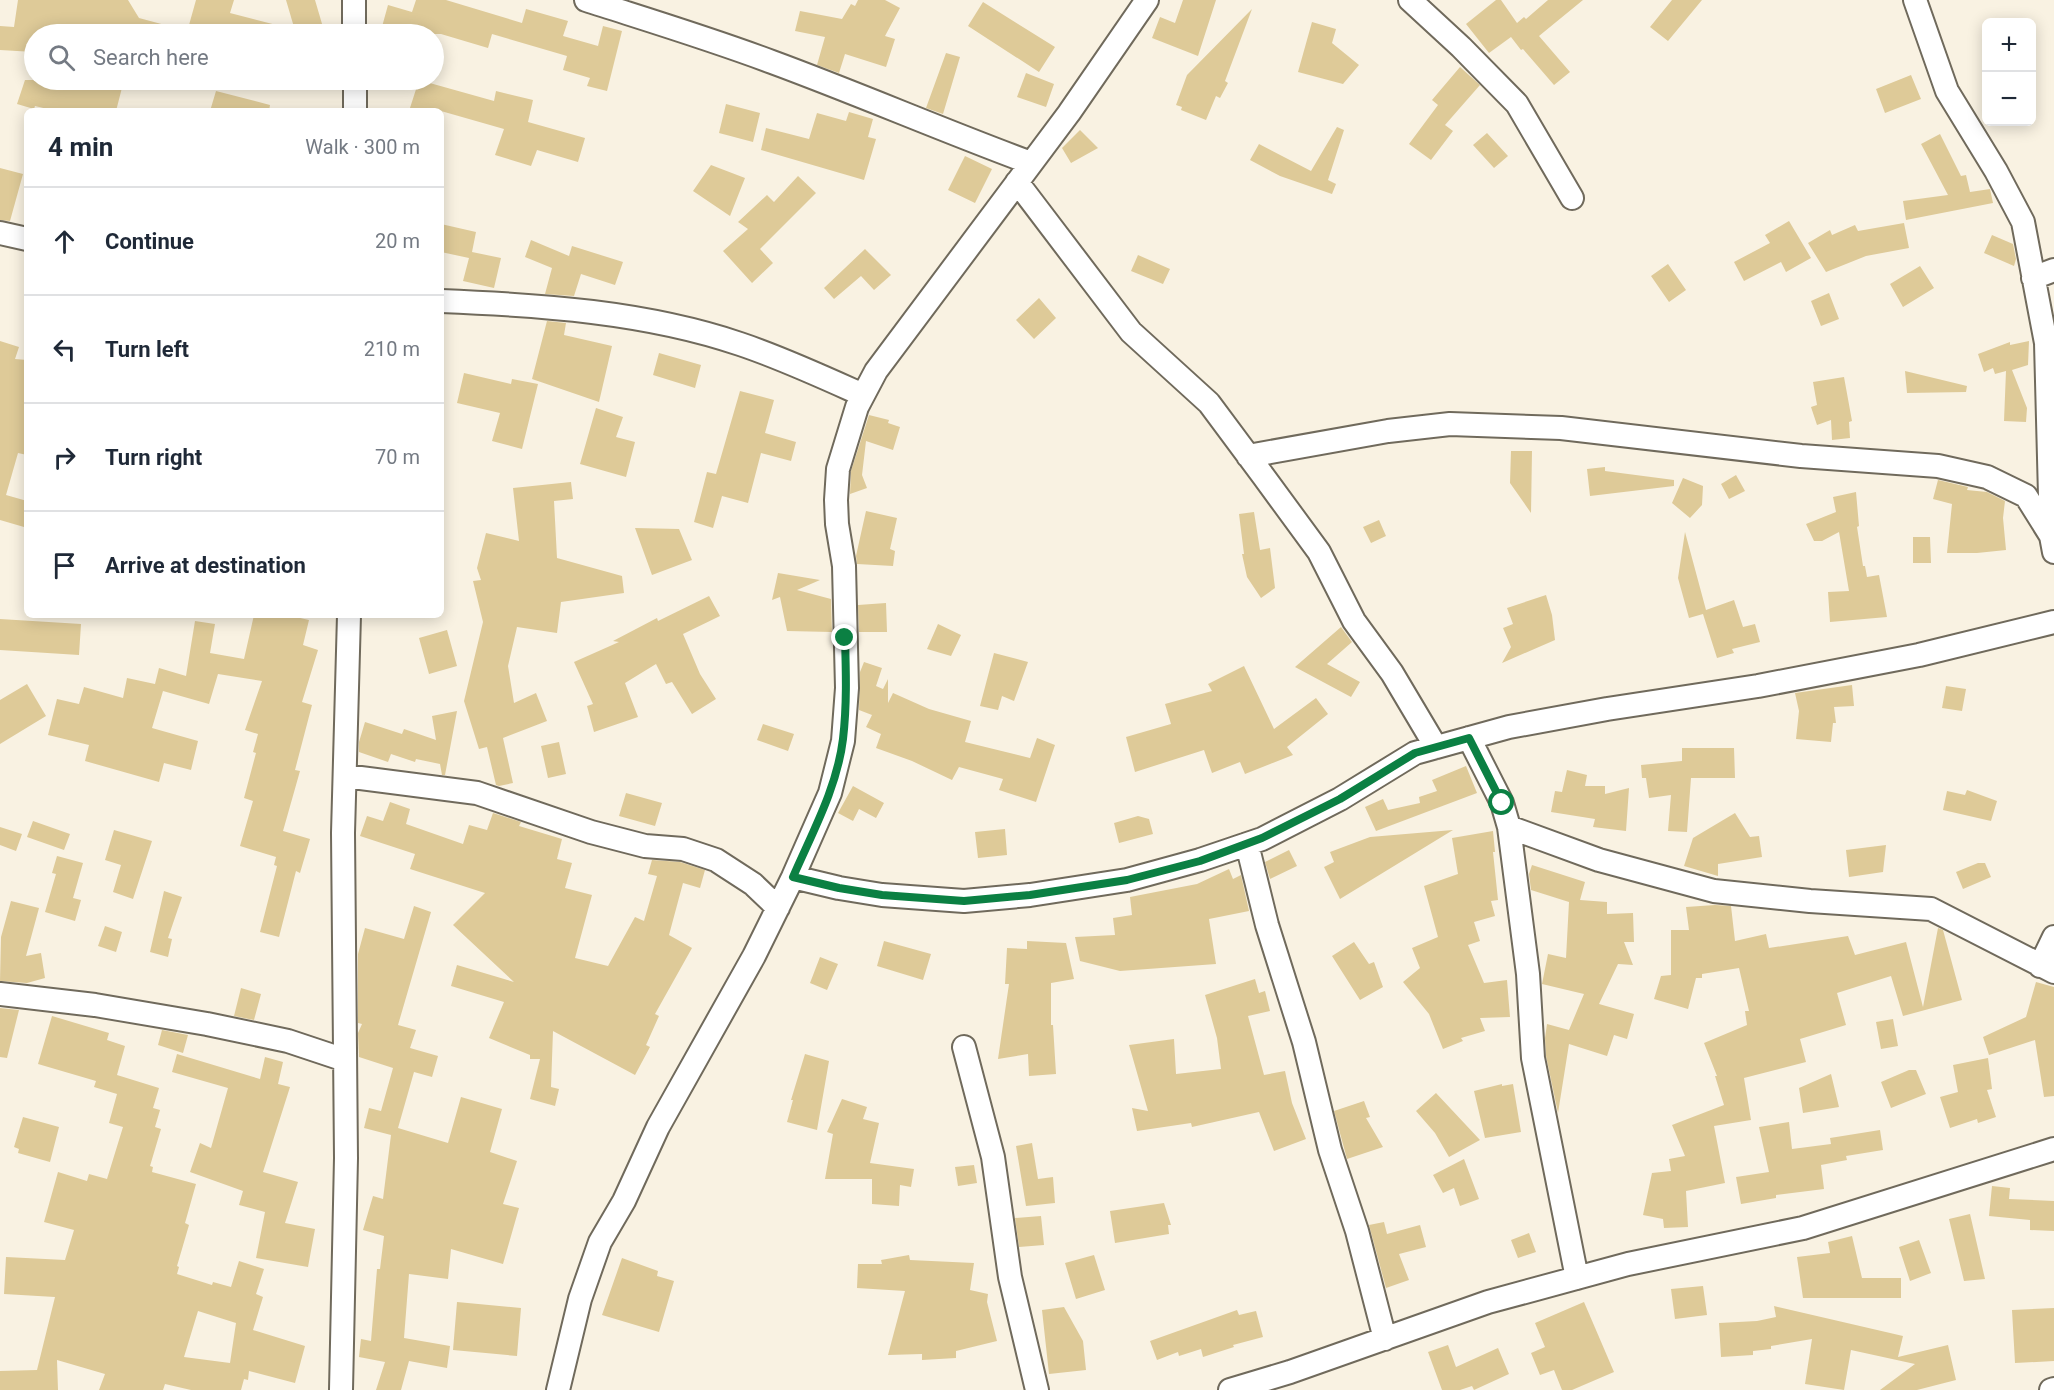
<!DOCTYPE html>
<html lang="en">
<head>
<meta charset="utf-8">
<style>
	:root { --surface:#fff; --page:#f2f2f3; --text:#1f2937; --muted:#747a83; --line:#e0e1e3 }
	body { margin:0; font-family:Roboto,sans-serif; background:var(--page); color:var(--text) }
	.controls { position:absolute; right:18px; top:18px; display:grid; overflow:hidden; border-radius:9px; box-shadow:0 3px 15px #0003 }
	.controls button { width:54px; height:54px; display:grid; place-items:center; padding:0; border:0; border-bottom:2px solid var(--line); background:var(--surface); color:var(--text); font:30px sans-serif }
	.stop { position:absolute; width:18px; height:18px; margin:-14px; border:4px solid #0b8043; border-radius:50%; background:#fff }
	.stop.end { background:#0b8043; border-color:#fff; box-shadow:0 2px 6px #0008 }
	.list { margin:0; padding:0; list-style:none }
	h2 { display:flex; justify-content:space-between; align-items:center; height:78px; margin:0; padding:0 24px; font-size:26px }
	h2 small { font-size:20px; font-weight:400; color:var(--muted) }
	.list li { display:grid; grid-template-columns:39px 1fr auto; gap:18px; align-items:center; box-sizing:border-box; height:108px; padding:0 24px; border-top:2px solid var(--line) }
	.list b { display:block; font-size:22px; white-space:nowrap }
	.list em { font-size:20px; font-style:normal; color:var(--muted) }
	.icon { flex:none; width:33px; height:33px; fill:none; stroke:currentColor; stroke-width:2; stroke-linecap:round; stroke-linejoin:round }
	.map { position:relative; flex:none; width:2054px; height:1390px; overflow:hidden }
	.search { position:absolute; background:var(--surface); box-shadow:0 3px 15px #0003; left:24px; top:24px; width:420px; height:66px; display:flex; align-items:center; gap:15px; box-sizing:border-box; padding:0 21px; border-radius:33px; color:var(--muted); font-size:22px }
	.panel { position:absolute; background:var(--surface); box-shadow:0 3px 15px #0003; left:24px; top:108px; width:420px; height:510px; border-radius:9px }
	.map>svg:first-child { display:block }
	.building { fill:#deca98; fill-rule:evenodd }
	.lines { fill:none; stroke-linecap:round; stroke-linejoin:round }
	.minor-casing { stroke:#706a5c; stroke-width:26 }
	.minor { stroke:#fff; stroke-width:22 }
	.route { stroke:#0b8043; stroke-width:8 }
</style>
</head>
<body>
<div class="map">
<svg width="2054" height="1390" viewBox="0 0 2054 1390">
	<rect width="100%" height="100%" fill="#f9f2e2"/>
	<path class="building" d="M18,0H128L139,18L180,29V34H34V52L0,50V26L14,27Z
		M196,0H234L230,13L288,28L287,34H226L189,25Z
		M286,0H315L325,34H296Z
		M416,0H446L522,23L526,9L568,21L563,36L598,46L603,26L622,31L607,91L587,86L590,78L563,70L567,56L492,34L488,48L441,34H380L388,5L412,12Z
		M858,0H885L900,8L885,36L895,39L886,67L845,54L839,73L817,65L825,37L795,31L800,11L842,19L851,4L855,6Z
		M1183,0H1216L1198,56L1152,38L1160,17L1175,23Z
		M1496,0H1501L1517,23L1524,17L1526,19L1548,0H1583L1539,36L1570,72L1554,85L1523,49L1521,50L1511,37L1489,53L1466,24Z
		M1672,0H1702L1668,41L1650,27Z
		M983,2L1055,47L1039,72L968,26Z
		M1252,9L1225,81L1228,83L1220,98L1216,96L1206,120L1181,110L1182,107L1176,105L1187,75Z
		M1312,22L1336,29L1332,43L1359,65L1343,84L1298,72Z
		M946,53L960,57L943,114L926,108Z
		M1460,67L1480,85L1445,125L1453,131L1431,160L1409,144L1438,105L1432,100Z
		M1026,73L1054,84L1046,107L1017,97Z
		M1911,75L1921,99L1885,113L1876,89Z
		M25,80H124L116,111H56L35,106L34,109L17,104Z
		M419,80L494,101L496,91L533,100L528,122L585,138L578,162L537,150L531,166L495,155L504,129L441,111H409Z
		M216,91L270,105L269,111H210Z
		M726,104L760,113L753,142L719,133Z
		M849,112L873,119L868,137L876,139L864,180L761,150L766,128L809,139L817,113L846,121Z
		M1337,127L1344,130L1328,180L1336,184L1332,194L1280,176L1250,160L1259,144L1311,171Z
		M1080,130L1098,148L1071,163L1062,148Z
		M1487,133L1508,156L1494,168L1473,145Z
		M1940,134L1961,176L1966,175L1970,192L1990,189L1993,203L1906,220L1903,201L1948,195L1921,144Z
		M965,156L992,169L975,203L948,190Z
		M711,165L745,178L730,216L693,191Z
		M0,168L23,174L10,221L0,220Z
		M798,176L816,193L760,249L773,263L752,283L723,251L748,229L738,222L767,195L774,202Z
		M1789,221L1811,258L1786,272L1781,262L1744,281L1734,262L1770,243L1765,235Z
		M1904,223L1909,248L1866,256L1826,272L1808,243L1830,230L1832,235L1855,225L1858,231Z
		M441,224L476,232L472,252L501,258L494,288L463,281L469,258L441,252Z
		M1992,235L2013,244L2016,259L2014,266L1984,253Z
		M531,240L569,256L572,246L623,262L615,285L581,274L574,296L545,294L552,268L525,257Z
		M865,249L891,275L874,290L861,276L834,299L824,288Z
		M1138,255L1170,269L1163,284L1131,271Z
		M1668,264L1686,290L1669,302L1651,276Z
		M1920,266L1934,288L1903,307L1890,284Z
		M1829,293L1839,319L1821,326L1811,301Z
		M1039,298L1056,318L1034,339L1016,320Z
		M547,321L566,323L564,335L612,346L599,402L532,379Z
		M0,341L19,347L15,359L27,360V455L18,453L6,495L27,501V517L24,527L0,520Z
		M2029,341L2028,365L2012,370L2027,408L2026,422L2004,421L2006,371L1995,374L1993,368L1984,372L1978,354L2010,342V345Z
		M659,353L701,365L695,388L653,375Z
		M1905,371L1967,386L1966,392L1907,393Z
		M464,373L511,384L512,379L538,384L522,449L492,441L500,413L457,403Z
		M1844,377L1852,421L1849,422L1850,438L1832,440L1831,420L1817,425L1811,407L1817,405L1813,382Z
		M740,391L774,400L765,433L796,442L791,461L761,453L748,503L722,496L713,528L694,522L707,472L716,474Z
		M596,408L623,417L616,437L635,442L626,477L580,464Z
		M869,415L889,420L888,423L900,427L893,450L866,441L862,475L867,488L850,494L851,471Z
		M1511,451H1532L1531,513L1510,483Z
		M1605,467V471L1674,480V486L1590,496L1587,469Z
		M1736,475L1745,491L1729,499L1721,484Z
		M1683,478L1703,486L1702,505L1690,518L1672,503Z
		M1938,480L1968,487L1967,490L1987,492L2005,501L2003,518L2006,550L1977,553H1947L1952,504L1933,499Z
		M571,482L573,499L554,501L557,558L622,576L624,593L561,602L557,633L517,627L508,666L514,703L536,693L547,721L503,738L513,783L499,786L496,785L487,747L479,749L464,701L483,622L473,581L481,580L477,568L486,533L519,541L513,488Z
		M1856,492L1859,526L1857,527L1863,566H1865L1867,577L1879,575L1887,617L1830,622L1828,592L1849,591L1839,532L1822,541H1814L1806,524L1836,512L1833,497Z
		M866,511L897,518L890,549L895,551L893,566L857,564L856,556Z
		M1254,512L1260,550L1270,548L1275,588L1261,598L1247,577L1242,554H1244L1239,514Z
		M1379,520L1386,536L1371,543L1363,527Z
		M635,528L679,529L692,560L652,575Z
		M1685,532L1706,610L1734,600L1743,627L1755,624L1760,642L1732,649L1734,653L1717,658L1703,614L1689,618L1678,578Z
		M1913,537H1930L1931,563H1913Z
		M778,573L820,580L797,590L831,599L832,632L787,631L780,597L772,600Z
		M1546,595L1552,615L1555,640L1502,663L1511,647L1503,628L1513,624L1507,608Z
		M709,596L720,616L683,634L700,674L716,699L692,714L672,682L666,684L656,664L625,683L638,717L594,732L587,706L593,704L574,662L619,642L613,641L657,618L658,621Z
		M886,603L887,632H859L858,605Z
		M254,615H287L309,620L303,645L318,650L302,702L312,705L295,770L300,771L283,831L310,839L300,873L296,871L279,937L260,932L277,866L274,865L276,857L240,846L253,801L244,798L256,753L253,752L258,734L245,730L262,681L218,674L209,704L163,691L152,728L198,741L191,770L164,763L159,782L85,761L89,745L48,735L57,699L79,704L84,687L123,698L127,678L155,684L159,668L186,676L195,621L215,624L210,653L244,659Z
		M0,619L81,624L79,655L0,650Z
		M938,624L961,635L951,656L927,649Z
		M1341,627L1352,642L1327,664L1360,682L1351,697L1295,667Z
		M447,630L457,666L429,674L419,638Z
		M994,653L1028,662L1014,701L1002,696L998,710L980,706Z
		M864,662L882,668L876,686L883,689L888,679V703L893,693L929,709L971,721L965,742L1030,758L1037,738L1055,745L1036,802L999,790L1003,779L959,767L952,780L912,761L876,748L881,734L866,727L872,715L859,710L860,672Z
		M1244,666L1274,729L1316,698L1328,714L1287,747L1293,755L1245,774L1240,762L1212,773L1204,750L1135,772L1126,737L1171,724L1165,704L1212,691L1208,684Z
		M27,684L46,716L0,744V700Z
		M1852,685L1854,706L1834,707L1836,723H1833L1831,742L1796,739L1799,711L1795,693Z
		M1946,686L1966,689L1962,711L1942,708Z
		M457,711L445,775H442L440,764L416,759L415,762L391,754L388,762L359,752V742L365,722L402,734L404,729L436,740L432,716Z
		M763,724L794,734L788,751L757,740Z
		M559,742L566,774L548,778L541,746Z
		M1682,748H1734L1735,778H1691L1687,832L1668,831L1671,795L1649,798L1646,778H1642L1641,765L1682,761Z
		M1466,766L1477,793L1376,831L1365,807L1383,799L1388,810L1420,803L1419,797L1437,791L1432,780Z
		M1567,770L1587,775L1585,786H1605V794L1629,788L1626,831L1593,827L1595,819L1551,812L1555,791L1562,792Z
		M853,786L884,803L876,818L859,809L853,821L838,813Z
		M1967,790L1997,801L1991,821L1943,810L1947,791L1965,795Z
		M626,793L662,803L655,826L619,816Z
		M390,802L410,809L406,824L463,844L469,825L487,830L493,813L521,822L519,826L562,839L557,859L572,863L565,888L592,895L575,958L608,966L635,917L644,921L657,876L648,874L652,860L680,862L705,870L700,888L683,883L669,935L692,948L655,1014L659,1016L646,1045L650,1047L635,1075L553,1031L551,1087L559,1089L555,1106L530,1099L540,1059H530V1055L489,1038L504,1002L451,986L457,965L514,982L453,925L485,893L410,869L415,854L360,836L367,816L383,821Z
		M1735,813L1750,837L1759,836L1762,857L1718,864V876L1684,866L1693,838Z
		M1138,816L1149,819L1153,834L1119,843L1114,823Z
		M33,821L70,834L64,850L27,837Z
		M0,827L22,834L16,851L0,845Z
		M1005,829L1007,855L978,858L975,832Z
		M114,830L152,841L133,899L113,892L121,865L105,860Z
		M1453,830L1340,899L1324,867L1334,862L1330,852L1370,837Z
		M1493,831L1495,852H1493L1498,900L1491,901L1495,916L1474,922L1480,941L1468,945L1484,983L1507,980L1510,1017L1480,1018L1485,1031L1461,1038L1463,1041L1443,1049L1429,1014L1403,982L1420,968L1412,948L1438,937L1424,886L1458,874L1452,838Z
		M1886,845L1883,872L1849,877L1846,850Z
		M1289,850L1297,866L1270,879L1265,862Z
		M57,856L83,863L73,898L81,900L75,921L45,912L56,874L52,873Z
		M1978,863H1985L1991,877L1963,889L1956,872Z
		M1532,865L1585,882L1580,900L1607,902V914L1633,913L1634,942H1624L1633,965L1618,964L1599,1004L1634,1014L1627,1039L1614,1035L1607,1056L1569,1044L1558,1113L1546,1056L1545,1038L1547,1024L1569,1030L1584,994L1542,984L1548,954L1566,958L1569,902L1531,890L1529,874Z
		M1229,869L1233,879L1241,875L1249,911L1209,919L1216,964L1120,971L1080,961L1075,937L1115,935L1113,918L1132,915L1130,897L1197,884Z
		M164,891L182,897L168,938L172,939L168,957L150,952Z
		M11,901L39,908L26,956L41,953L45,978L27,983L0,981L1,937Z
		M1715,905L1731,906L1735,941L1766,934L1769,948L1848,936L1855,955L1906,942L1923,1007L1938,928L1943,930L1962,1000L1903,1016L1891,976L1837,993L1846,1025L1800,1039L1806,1062L1744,1078L1751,1120L1714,1126L1725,1183L1686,1191L1688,1227L1664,1228L1663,1219L1643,1215L1652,1173L1671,1171L1669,1159L1685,1156L1672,1125L1724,1105L1715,1076H1717L1704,1043L1747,1025L1745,1011H1749L1739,968L1702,974V978H1696L1688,1009L1654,999L1661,976L1671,975V930H1689L1686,907Z
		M414,906L431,912L398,1025L416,1030L410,1048L438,1056L432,1077L414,1072L398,1128L448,1143L461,1097L502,1109L490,1152L517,1161L503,1204L519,1208L503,1264L451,1249L448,1279L409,1274L404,1338L450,1346L447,1368L409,1361L401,1390H376L385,1362L359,1357L361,1339L371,1341L377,1269H380L384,1236L363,1230L373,1196L383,1199L391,1135L364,1128L369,1108L381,1111L393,1068L359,1057L358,1033L362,1024L358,1023V954L365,928L404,939Z
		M105,926L122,932L116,952L98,946Z
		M884,941L931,954L923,980L877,966Z
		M1027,941L1066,943L1074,979L1051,983V1025H1053L1056,1074L1029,1076L1028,1054L998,1059L1009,984H1005L1007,948L1027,949Z
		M1354,942L1369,964L1374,962L1383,987L1360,1000L1332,956Z
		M820,957L838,964L827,990L810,983Z
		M1255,979L1259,993L1265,991L1270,1011L1248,1016L1264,1075L1285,1071L1292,1103L1306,1139L1274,1151L1259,1112L1192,1127L1191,1123L1137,1131L1132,1108L1148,1111L1129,1045L1174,1039L1176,1074L1221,1069L1217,1038L1205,995Z
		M2036,982L2054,987V1096L2044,1097L2035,1040L1989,1055L1983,1037L2026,1017Z
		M241,988L261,994L254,1020L234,1016Z
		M0,1008L19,1010L7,1058L0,1057Z
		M52,1016L109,1033L107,1040L125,1046L117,1075L159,1088L153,1108L160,1110L155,1127L161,1129L150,1166L153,1167L152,1172L196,1184L185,1223L189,1225L177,1266L179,1267L177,1274L212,1285L213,1282L231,1287L239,1261L264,1269L256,1294L263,1297L253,1330L305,1346L295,1383L249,1371L248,1380L244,1379L241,1390H191L165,1384L163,1390H99L105,1374L57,1360L58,1390H0V1371L37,1370L55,1297L4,1294L6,1257L65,1260L74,1230L44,1222L58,1172L87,1181L89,1174L107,1179L123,1127L109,1123L117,1094L94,1087L96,1081L38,1064ZM198,1311L236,1323L230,1363L184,1357Z
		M1893,1019L1898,1046L1881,1049L1876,1022Z
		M162,1030L188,1035L183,1053L158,1045Z
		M177,1054L260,1079L265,1057L283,1062L278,1084L290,1087L263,1172L298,1182L285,1223L315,1229L308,1267L256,1258L265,1212L239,1205L243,1191L190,1172L200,1143L211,1148L228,1088L172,1072Z
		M805,1054L829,1061L817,1130L787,1122L793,1100H791Z
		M1988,1058L1992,1089L1987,1090L1996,1117L1978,1123L1977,1119L1950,1128L1940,1097L1958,1092L1953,1065Z
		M1909,1070H1916L1926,1094L1891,1108L1881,1082Z
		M1831,1074L1839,1107L1803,1113L1799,1088Z
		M1502,1084V1086L1513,1084L1521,1132L1485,1138L1474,1091Z
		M1436,1093L1480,1140L1449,1157L1435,1133L1416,1111Z
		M842,1099L867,1107L863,1119L879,1123L870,1163L914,1169L911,1187L900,1185L899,1206L872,1204V1179H825L833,1134L827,1132Z
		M1364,1101L1370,1117L1366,1118L1383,1147L1347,1159L1334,1111Z
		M23,1117L59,1127L50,1162L18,1153L19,1149L14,1147Z
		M1789,1122L1792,1149L1831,1144L1830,1138L1880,1130L1883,1150L1846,1156L1847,1160L1821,1165L1824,1189L1776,1195V1198L1741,1204L1736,1177L1769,1172L1759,1127Z
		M1032,1143L1038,1179L1053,1177L1055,1203L1026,1206L1016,1146Z
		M1464,1159L1479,1199L1460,1206L1454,1188L1443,1193L1433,1175Z
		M974,1165L977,1183L958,1186L955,1167Z
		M1992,1186L2010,1188L2009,1199L2054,1201V1231L2030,1230V1220L1989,1216Z
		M1164,1203L1171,1225H1168L1169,1234L1115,1243L1110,1211Z
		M1970,1214L1985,1279L1964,1281L1949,1219Z
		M1041,1216L1044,1245L1019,1247L1015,1218Z
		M1384,1222L1387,1234L1420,1225L1426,1247L1399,1254L1409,1280L1386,1288L1369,1225Z
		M1529,1233L1536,1252L1518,1258L1511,1240Z
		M1852,1236L1862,1278H1901V1298H1803L1797,1257L1830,1253L1828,1242Z
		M1919,1240L1931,1273L1910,1281L1899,1247Z
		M909,1255L910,1260L974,1263L970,1290L988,1294L987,1302L997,1341L956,1351V1358L922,1360V1354L888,1355L905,1291L857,1288L858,1264H882L881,1260Z
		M1094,1255L1105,1290L1076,1299L1065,1263Z
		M622,1258L658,1271L657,1276L674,1281L659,1332L602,1315Z
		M1703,1286L1707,1315L1675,1319L1671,1289Z
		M457,1302L521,1308L517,1356L453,1350Z
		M1584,1302L1614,1372L1572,1390H1562L1554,1370L1540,1375L1531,1353L1545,1347L1535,1323Z
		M1774,1306L1903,1336L1898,1357L1948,1345L1956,1380L1917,1390H1880L1915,1364L1851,1350L1844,1390L1805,1384L1812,1339L1771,1346V1349L1753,1351V1355L1721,1357L1719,1323L1757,1321L1776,1317Z
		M1064,1307L1083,1341L1086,1370L1049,1374L1042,1310Z
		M2054,1308V1361L2015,1363L2012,1310Z
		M1237,1310L1239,1315L1256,1311L1263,1337L1233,1345L1234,1347L1203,1357L1201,1349L1179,1356L1178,1352L1157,1360L1150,1341Z
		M1448,1345L1456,1367L1498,1348L1509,1374L1474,1390L1472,1386L1460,1390H1442L1428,1352Z"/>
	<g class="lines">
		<defs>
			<path id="minor" d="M354,0V34
				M586,0C648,20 711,39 772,62C859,94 944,131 1031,163
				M1410,0L1461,47L1517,104L1572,198
				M1915,0L1947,91L1996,171L2023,222L2046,343L2051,534
				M355,80V111
				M1017,182L1131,332L1209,403L1264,477L1319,552L1354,621L1392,673L1436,747
				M0,233L27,239
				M2033,278L2054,270
				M441,301C540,305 646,312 740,344C782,358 823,377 863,395
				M1248,456L1388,431L1450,424L1561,428L1801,456L1938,466L1987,477L2026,496L2051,536L2054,552
				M1469,738L1502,803L1509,827L1528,974L1533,1058L1577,1278
				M345,776L477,793L591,832L645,846L683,849L716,860L753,884L778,908
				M1509,827L1599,860L1714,891L1810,901L1931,909L2054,972
				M1247,844L1267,925L1304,1042L1330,1150L1357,1231L1385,1339
				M793,877L839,888L882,895L964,901L1030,895L1127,880L1200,860L1262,839L1340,799L1415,753L1509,727L1607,709L1758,686L1919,655L2054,622
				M2040,966L2054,937
				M0,994L95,1005L207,1024L288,1041L345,1060
				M964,1047L993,1157L1010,1277L1037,1390
				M341,1390L346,1158L343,833L349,615
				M558,1390L580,1299L600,1242L624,1201L658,1127L754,956L793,877L830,793L843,741L847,688L844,566L837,524L836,500L838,469L857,407L876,371L1069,113L1147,0
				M1230,1390L1290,1372L1488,1302L1628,1264L1803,1228L2054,1149
				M2051,1390L2054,1389"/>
		</defs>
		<use href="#minor" class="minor-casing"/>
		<use href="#minor" class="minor"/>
	</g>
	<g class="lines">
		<path class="route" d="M845,638C846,672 847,705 843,739C837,788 812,833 793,877L839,888L882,895L964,901L1030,895L1127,880L1200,861L1262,838L1340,799L1415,753L1469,738L1502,803"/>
	</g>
</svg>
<div class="controls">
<button>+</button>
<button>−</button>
</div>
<div class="stop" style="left:1502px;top:803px"></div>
<div class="stop end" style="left:845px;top:638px"></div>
<div class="search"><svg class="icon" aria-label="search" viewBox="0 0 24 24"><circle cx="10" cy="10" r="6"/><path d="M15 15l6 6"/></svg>Search here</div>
<section class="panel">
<h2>4 min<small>Walk · 300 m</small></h2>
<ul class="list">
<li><svg class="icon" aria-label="ahead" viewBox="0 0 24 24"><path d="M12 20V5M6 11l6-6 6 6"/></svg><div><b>Continue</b></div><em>20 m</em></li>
<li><svg class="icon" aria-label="left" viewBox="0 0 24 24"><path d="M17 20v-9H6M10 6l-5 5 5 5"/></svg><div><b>Turn left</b></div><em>210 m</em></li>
<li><svg class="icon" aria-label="right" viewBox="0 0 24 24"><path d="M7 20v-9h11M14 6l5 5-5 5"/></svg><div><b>Turn right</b></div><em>70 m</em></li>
<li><svg class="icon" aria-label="arrive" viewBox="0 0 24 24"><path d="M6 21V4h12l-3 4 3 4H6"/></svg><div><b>Arrive at destination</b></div></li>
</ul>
</section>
</div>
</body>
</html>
